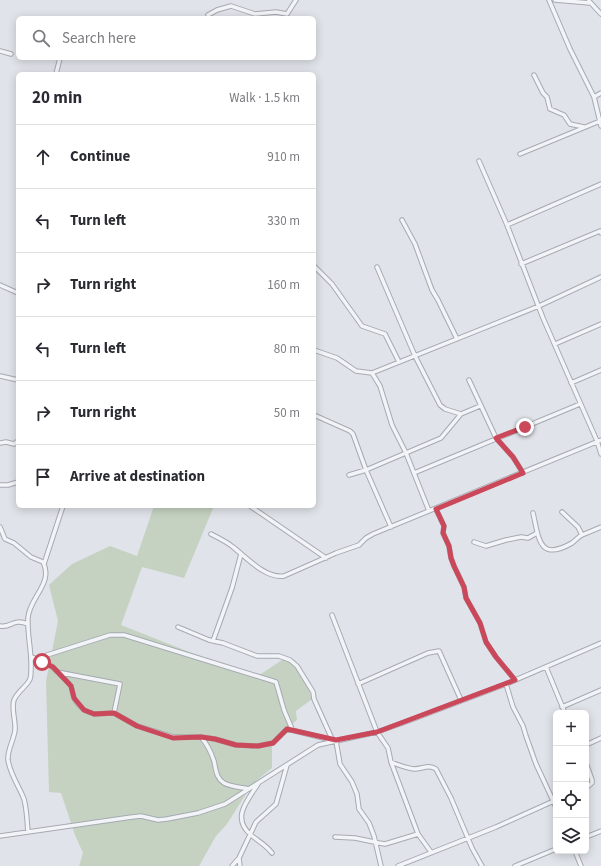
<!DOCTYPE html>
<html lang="en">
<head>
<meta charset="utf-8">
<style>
	:root { --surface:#fff; --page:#f7f7f7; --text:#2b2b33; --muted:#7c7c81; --line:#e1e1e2 }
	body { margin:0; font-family:"Source Sans 3",sans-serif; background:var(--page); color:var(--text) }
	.controls { position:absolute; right:12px; bottom:12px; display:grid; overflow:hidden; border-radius:6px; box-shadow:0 2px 10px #0003 }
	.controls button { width:36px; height:36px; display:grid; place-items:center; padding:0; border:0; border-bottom:1px solid var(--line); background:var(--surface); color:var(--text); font:20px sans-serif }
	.stop { position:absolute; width:12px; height:12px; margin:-9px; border:3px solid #cb475a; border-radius:50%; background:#fff }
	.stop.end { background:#cb475a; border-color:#fff; box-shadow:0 1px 4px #0008 }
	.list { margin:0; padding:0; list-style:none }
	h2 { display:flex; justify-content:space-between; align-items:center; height:52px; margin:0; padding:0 16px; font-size:17px }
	h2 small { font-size:13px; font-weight:400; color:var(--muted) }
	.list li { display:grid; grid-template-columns:26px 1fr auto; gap:12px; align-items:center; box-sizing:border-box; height:64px; padding:0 16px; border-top:1px solid var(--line) }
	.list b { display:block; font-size:15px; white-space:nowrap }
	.list em { font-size:13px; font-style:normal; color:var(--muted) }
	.icon { flex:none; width:22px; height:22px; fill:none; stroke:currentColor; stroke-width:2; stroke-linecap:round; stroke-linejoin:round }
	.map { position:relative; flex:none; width:601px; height:866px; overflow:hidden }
	.search { position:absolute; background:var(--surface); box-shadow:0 2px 10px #0003; left:16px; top:16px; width:300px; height:44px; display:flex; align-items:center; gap:10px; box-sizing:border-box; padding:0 14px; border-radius:6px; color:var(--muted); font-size:15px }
	.panel { position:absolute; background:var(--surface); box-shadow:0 2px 10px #0003; left:16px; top:72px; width:300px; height:436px; border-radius:6px }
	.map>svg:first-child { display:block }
	.green { fill:#c5d2c1 }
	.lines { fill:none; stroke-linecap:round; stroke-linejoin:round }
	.street-casing { stroke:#a5aab3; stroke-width:5.5 }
	.street { stroke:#f3f4f7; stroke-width:3.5 }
	.route { stroke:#cb475a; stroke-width:5 }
</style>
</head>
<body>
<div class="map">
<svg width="601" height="866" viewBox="0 0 601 866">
	<rect width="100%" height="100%" fill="#e0e3e9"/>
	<path class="green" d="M154,506H214L184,578L142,567L121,625L255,678L285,658L304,677L312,699L296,711L297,720L272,741V768L257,780L249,789L227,824L216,836L199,866H79L83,853L75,835L61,793L49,792L46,681L58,621L49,585L72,564L110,546L137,556Z"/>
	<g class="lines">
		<defs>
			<path id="street" d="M549,0L570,49L594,97L601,126
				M555,0L590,3
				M589,1L601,14
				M208,15L217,10L231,6L255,14L276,12L287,14L296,0
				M0,51L11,54
				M56,74L60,58
				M534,75L543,93L547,97L550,109L564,115L570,124L584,127
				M594,97L601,93
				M520,154L600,121
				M479,161L507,225L543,318L597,441L601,454
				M402,220L415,244L432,290L438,300L457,339
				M507,225L601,184
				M521,264L600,231L601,233
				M314,266L332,284L362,326L385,334L399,362
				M377,267L415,356L440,405L445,409L461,414L480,406
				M0,285L18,293
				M555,344L601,324
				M314,350L337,358L356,371L372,373L539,306L601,277
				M372,373L380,386L392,425L406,453L429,511
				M0,376L18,380
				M469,380L496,438L513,457L523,473
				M571,383L601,370
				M314,415L350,431L353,434L366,470L391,527
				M0,443L6,442L14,444L18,441
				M414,473L580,404
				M349,475L366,470L441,438L461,414
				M0,485H8L18,482
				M250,506L326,558
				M436,509L444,526L443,533L449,546L451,558L454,566L464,587L466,598L480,623L486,642L496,657L515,680
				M562,512L578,527L582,535L601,527
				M533,513C539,539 539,562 572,543C576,540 578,537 582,535
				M0,527L5,539L14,543L31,557L43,562C54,583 29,598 28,618C27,635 32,652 31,669C31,672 31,676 30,679C28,685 17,692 14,700C11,709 16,721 15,730C14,740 7,750 8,760C10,774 19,786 24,799C27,810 27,822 28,832
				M211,534C219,538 227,542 233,547C247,558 266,579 284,576L336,553L359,545L366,538L373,534L601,440
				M474,542L486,546L506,540L521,537L528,538L537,533
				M44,564L63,506
				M332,615L377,732L388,748L391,762L418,834L431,852
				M0,626C12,628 12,618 28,624
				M178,627L209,640L223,643L257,656H279L290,660L297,666L313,692L314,699L332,739
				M213,641L232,588L241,554
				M32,657L49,664L65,679L71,686L74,698L78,704L84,710L94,714L114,713L137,726L173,737H201L215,739L236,745L258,746L273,743L287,729L336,741L340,764L352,782L357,794L359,809L369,823L374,836L381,866
				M42,661L44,656L110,635H124L276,682L284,710L292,729
				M546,667L565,713
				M57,672L120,684L114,713
				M358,684L428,653L439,651L461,700
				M506,684L513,707L523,726L526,736L536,764L556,807
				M562,707L601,690
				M201,737C207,744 211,752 214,761C216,770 216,778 224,783C231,787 241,787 249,789
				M586,745L601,738
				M391,762C398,765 406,768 414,769C423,769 428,764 436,769L451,798L472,848L482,866
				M586,763L592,780V783L586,788
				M258,784C247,801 231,818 251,835C258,841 266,845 272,853
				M0,836L132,817L141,816L158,820L167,819L198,813L225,804L318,745L377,732L408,721L506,684L601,643
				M335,837L355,838L379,843L385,844L418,834
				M586,837L601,831
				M575,851L581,866
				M239,858L240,866
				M232,866L239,858L256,822L276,804L287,765
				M398,866L496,827L556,800
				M515,866L556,849"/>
		</defs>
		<use href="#street" class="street-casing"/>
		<use href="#street" class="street"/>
	</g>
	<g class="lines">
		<path class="route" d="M42,662L53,667L71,686L74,698L84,710L94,714L114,713L137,726L173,738L201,737L215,739L236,745L258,746L273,743L287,729L336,740L377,732L515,680L496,657L486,642L480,623L466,598L464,587L454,566L451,558L449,546L443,533L444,526L436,509L523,473L513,457L496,438L525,427"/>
	</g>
</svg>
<div class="controls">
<button>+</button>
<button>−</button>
<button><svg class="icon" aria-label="locate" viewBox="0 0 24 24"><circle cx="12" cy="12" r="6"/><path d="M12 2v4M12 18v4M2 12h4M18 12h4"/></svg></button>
<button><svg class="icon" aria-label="layers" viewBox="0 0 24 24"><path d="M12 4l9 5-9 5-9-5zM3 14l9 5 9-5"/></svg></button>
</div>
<div class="stop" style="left:42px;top:662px"></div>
<div class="stop end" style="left:525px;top:427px"></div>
<div class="search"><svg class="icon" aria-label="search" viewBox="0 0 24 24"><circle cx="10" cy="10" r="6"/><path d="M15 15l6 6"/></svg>Search here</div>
<section class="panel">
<h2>20 min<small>Walk · 1.5 km</small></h2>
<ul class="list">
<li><svg class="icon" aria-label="ahead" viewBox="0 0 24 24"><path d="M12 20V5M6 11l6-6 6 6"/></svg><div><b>Continue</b></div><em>910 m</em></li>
<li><svg class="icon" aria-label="left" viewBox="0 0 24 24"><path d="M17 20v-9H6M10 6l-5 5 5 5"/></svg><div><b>Turn left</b></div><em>330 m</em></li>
<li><svg class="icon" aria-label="right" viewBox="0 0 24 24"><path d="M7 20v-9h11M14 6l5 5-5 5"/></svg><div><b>Turn right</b></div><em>160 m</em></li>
<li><svg class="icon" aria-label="left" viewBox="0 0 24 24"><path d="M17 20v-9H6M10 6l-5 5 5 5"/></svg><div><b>Turn left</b></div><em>80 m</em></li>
<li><svg class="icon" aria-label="right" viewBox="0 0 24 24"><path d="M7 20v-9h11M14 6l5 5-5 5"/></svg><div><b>Turn right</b></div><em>50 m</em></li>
<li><svg class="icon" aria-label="arrive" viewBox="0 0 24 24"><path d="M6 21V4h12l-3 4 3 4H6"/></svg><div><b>Arrive at destination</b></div></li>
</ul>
</section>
</div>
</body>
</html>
